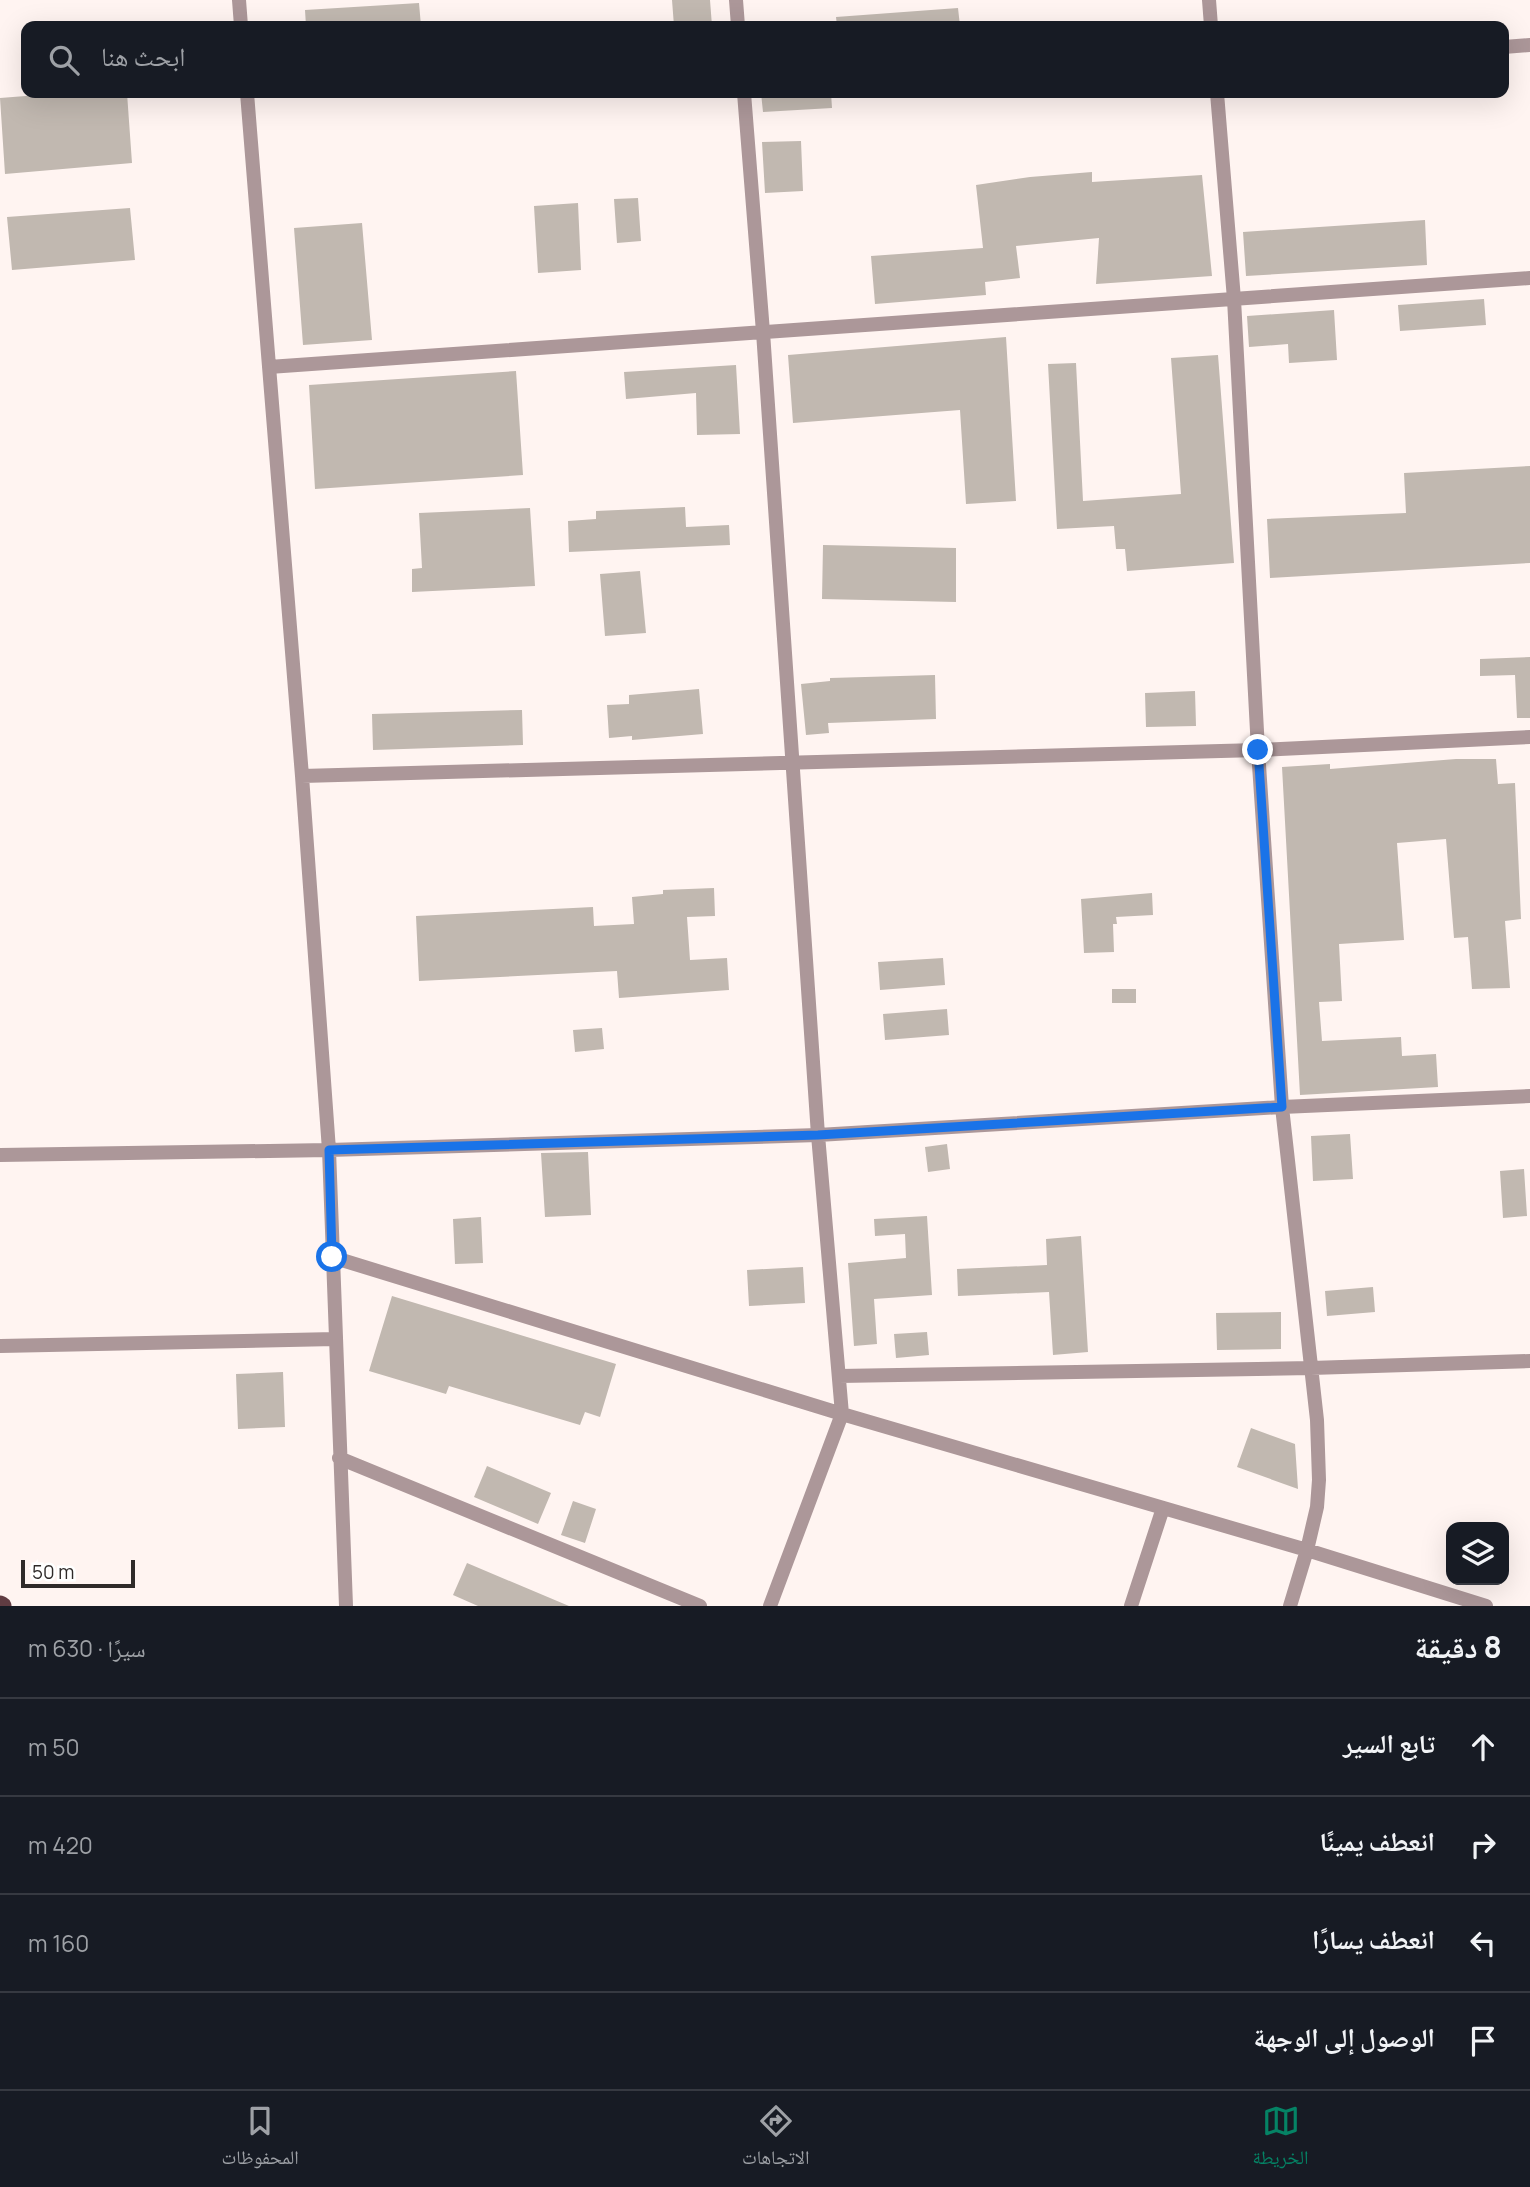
<!DOCTYPE html>
<html lang="ar">
<head>
<meta charset="utf-8">
<style>
	:root { --surface:#171b24; --page:#20242c; --text:#f1f3f6; --muted:#9ea1a6; --line:#363941; --accent:#058365 }
	body { margin:0; font-family:Manrope,"Noto Naskh Arabic",sans-serif; background:var(--page); color:var(--text); direction:rtl }
	.controls { position:absolute; right:21px; bottom:21px; display:grid; overflow:hidden; border-radius:14px; box-shadow:0 7px 28px #0002 }
	.controls button { width:63px; height:63px; display:grid; place-items:center; padding:0; border:0; border-bottom:2px solid var(--line); background:var(--surface); color:var(--text); font:35px sans-serif }
	.scale { position:absolute; left:21px; bottom:18px; width:114px; box-sizing:border-box; padding-left:7px; border:4px solid #2f2a29; border-top:0; font-size:19px; line-height:24px; white-space:nowrap; color:#2f2a29; -webkit-text-stroke:5px #fff; paint-order:stroke }
	.stop { position:absolute; width:21px; height:21px; margin:-16px; border:5px solid #1a73e8; border-radius:50%; background:#fff }
	.stop.end { background:#1a73e8; border-color:#fff; box-shadow:0 2px 7px #0008 }
	.list { margin:0; padding:0; list-style:none }
	h2 { display:flex; justify-content:space-between; align-items:center; height:91px; margin:0; padding:0 28px; font-size:30px }
	h2 small { font-size:23px; font-weight:400; color:var(--muted) }
	.list li { display:grid; grid-template-columns:46px 1fr auto; gap:21px; align-items:center; box-sizing:border-box; height:98px; padding:0 28px; border-top:2px solid var(--line) }
	.list b { display:block; font-size:26px; white-space:nowrap }
	.list em { font-size:23px; font-style:normal; color:var(--muted) }
	.icon { flex:none; width:38px; height:38px; fill:none; stroke:currentColor; stroke-width:2; stroke-linecap:round; stroke-linejoin:round }
	.map { position:relative; flex:none; width:1530px; height:1606px; overflow:hidden; direction:ltr }
	.search { position:absolute; background:var(--surface); box-shadow:0 7px 28px #0002; left:21px; right:21px; top:21px; height:77px; display:flex; align-items:center; gap:18px; box-sizing:border-box; padding:0 24px; border-radius:14px; color:var(--muted); font-size:26px }
	.sheet { height:483px; background:var(--surface) }
	nav { display:flex; justify-content:space-around; align-items:center; box-sizing:border-box; height:98px; border-top:2px solid var(--line); background:var(--surface); font-size:19px; color:var(--muted) }
	nav a { display:grid; justify-items:center; gap:4px }
	nav .on { color:var(--accent) }
	.map>svg:first-child { display:block }
	.building { fill:#c1b8b0 }
	.lines { fill:none; stroke-linecap:round; stroke-linejoin:round }
	.minor { stroke:#ac9799; stroke-width:14 }
	.trunk { stroke:#603c42; stroke-width:19 }
	.route { stroke:#1a73e8; stroke-width:9 }
</style>
</head>
<body>
<div class="map">
<svg width="1530" height="1606" viewBox="0 0 1530 1606">
	<rect width="100%" height="100%" fill="#fff4f1"/>
	<path class="building" d="M672,0H710L712,26H674Z
		M419,3L421,26H306L305,10Z
		M958,8L960,26H837L836,17Z
		M64,93H127L132,163L5,174L0,98Z
		M761,93H831L832,108L763,112Z
		M801,141L803,191L765,193L762,142Z
		M1092,172V182L1202,175L1212,276L1096,284L1099,238L1016,246L1020,278L985,282L986,295L875,304L871,256L983,248L976,185L1030,177Z
		M638,198L641,241L617,243L614,199Z
		M578,203L581,270L538,273L534,206Z
		M130,208L135,260L12,270L7,217Z
		M1425,220L1427,265L1246,276L1243,232Z
		M362,223L372,340L303,345L294,228Z
		M1484,299L1486,325L1400,331L1398,305Z
		M1334,310L1337,360L1289,363L1288,344L1249,347L1247,316Z
		M1006,337L1016,501L966,504L960,410L793,423L788,355Z
		M1218,355L1234,563L1127,571L1125,549H1116L1114,526L1057,529L1048,364L1076,363L1083,501L1181,494L1171,358Z
		M736,365L740,434L697,435L696,393L626,399L624,372Z
		M516,371L523,475L315,489L309,385Z
		M1530,466V563L1270,578L1267,519L1406,513L1404,473Z
		M685,507L686,527L729,525L730,545L569,552L568,521L596,519V511Z
		M530,508L535,586L412,592V569L422,568L419,513Z
		M823,545L956,548V602L822,599Z
		M640,571L646,633L605,636L600,574Z
		M1530,657V718H1517L1515,675L1480,676V659Z
		M935,675L936,719L828,723L829,733L806,735L801,684L830,681V678Z
		M699,689L703,734L632,740V736L609,738L607,705L629,704V695Z
		M1195,691L1196,726L1146,727L1145,693Z
		M522,710L523,745L373,750L372,714Z
		M1456,759H1496L1498,784L1515,783L1521,919L1505,921L1510,988L1472,989L1468,937L1454,938L1446,839L1397,843L1404,940L1339,944L1342,1001L1319,1002L1322,1041L1401,1037L1402,1056L1436,1054L1438,1087L1300,1095L1282,767L1330,764V769Z
		M714,888L715,916L687,917L690,960L727,958L729,990L619,998L617,971L419,981L416,916L593,907L594,926L634,924L632,897L663,894V890Z
		M1152,893L1153,915L1116,917L1117,924H1113L1114,952L1084,953L1081,899Z
		M943,958L945,985L880,990L878,962Z
		M1112,989H1136V1003H1112Z
		M947,1009L949,1035L885,1040L883,1014Z
		M602,1028L604,1049L575,1052L573,1030Z
		M1350,1134L1353,1179L1313,1181L1311,1136Z
		M947,1144L950,1169L928,1172L925,1147Z
		M588,1152L591,1215L545,1217L541,1153Z
		M1524,1169L1527,1216L1503,1218L1500,1171Z
		M927,1216L932,1295L874,1299L877,1344L854,1346L848,1263L906,1258L905,1234L875,1236L874,1219Z
		M481,1217L483,1263L455,1264L453,1219Z
		M1081,1236L1088,1352L1053,1355L1049,1292L958,1296L957,1269L1047,1265L1046,1239Z
		M803,1267L805,1303L749,1306L747,1270Z
		M1373,1287L1375,1312L1327,1316L1325,1291Z
		M392,1296L616,1364L600,1417L585,1412L580,1425L449,1386L446,1394L369,1371Z
		M1281,1312V1349L1217,1350L1216,1313Z
		M927,1332L929,1355L896,1358L894,1334Z
		M283,1372L285,1427L238,1429L236,1374Z
		M1251,1428L1295,1444L1298,1489L1237,1467Z
		M487,1466L551,1493L538,1524L474,1497Z
		M573,1501L596,1509L585,1543L561,1535Z
		M467,1563L569,1606H478L453,1595Z"/>
	<g class="lines">
		<path class="minor" d="M239,0L241,26
			M736,0L738,26
			M1209,0L1211,26
			M1504,47L1530,45
			M247,93L302,776L329,1150L346,1606
			M744,93L763,332L818,1135L842,1414L770,1606
			M269,367L1530,278
			M302,776L1258,750L1530,737
			M0,1155L329,1150L818,1135L1282,1107L1258,750L1234,299L1217,93
			M332,1257L842,1414L1307,1550L1486,1606
			M0,1346L335,1339
			M839,1376L1311,1368L1530,1361
			M339,1458L700,1606
			M1131,1606L1163,1508
			M1290,1606L1307,1550L1317,1507L1319,1480L1317,1420L1282,1107L1530,1096"/>
		<path class="trunk" d="M0,1605L2,1606"/>
	</g>
	<g class="lines">
		<path class="route" d="M332,1257L329,1150L818,1135L1282,1107L1258,750"/>
	</g>
</svg>
<div class="controls">
<button><svg class="icon" aria-label="layers" viewBox="0 0 24 24"><path d="M12 4l9 5-9 5-9-5zM3 14l9 5 9-5"/></svg></button>
</div>
<div class="scale">50 m</div>
<div class="stop" style="left:332px;top:1257px"></div>
<div class="stop end" style="left:1258px;top:750px"></div>
<div class="search"><svg class="icon" aria-label="search" viewBox="0 0 24 24"><circle cx="10" cy="10" r="6"/><path d="M15 15l6 6"/></svg>ابحث هنا</div>
</div>
<section class="sheet">
<h2>8 دقيقة<small>سيرًا · 630 m</small></h2>
<ul class="list">
<li><svg class="icon" aria-label="ahead" viewBox="0 0 24 24"><path d="M12 20V5M6 11l6-6 6 6"/></svg><div><b>تابع السير</b></div><em>50 m</em></li>
<li><svg class="icon" aria-label="right" viewBox="0 0 24 24"><path d="M7 20v-9h11M14 6l5 5-5 5"/></svg><div><b>انعطف يمينًا</b></div><em>420 m</em></li>
<li><svg class="icon" aria-label="left" viewBox="0 0 24 24"><path d="M17 20v-9H6M10 6l-5 5 5 5"/></svg><div><b>انعطف يسارًا</b></div><em>160 m</em></li>
<li><svg class="icon" aria-label="arrive" viewBox="0 0 24 24"><path d="M6 21V4h12l-3 4 3 4H6"/></svg><div><b>الوصول إلى الوجهة</b></div></li>
</ul>
</section>
<nav>
<a class="on"><svg class="icon" aria-label="map" viewBox="0 0 24 24"><path d="M3 6l6-2 6 2 6-2v14l-6 2-6-2-6 2zM9 4v14M15 6v14"/></svg>الخريطة</a>
<a><svg class="icon" aria-label="directions" viewBox="0 0 24 24"><path d="M12 3l9 9-9 9-9-9zM9 14v-3h6M13 9l2 2-2 2"/></svg>الاتجاهات</a>
<a><svg class="icon" aria-label="saved" viewBox="0 0 24 24"><path d="M7 4h10v16l-5-4-5 4z"/></svg>المحفوظات</a>
</nav>
</body>
</html>
